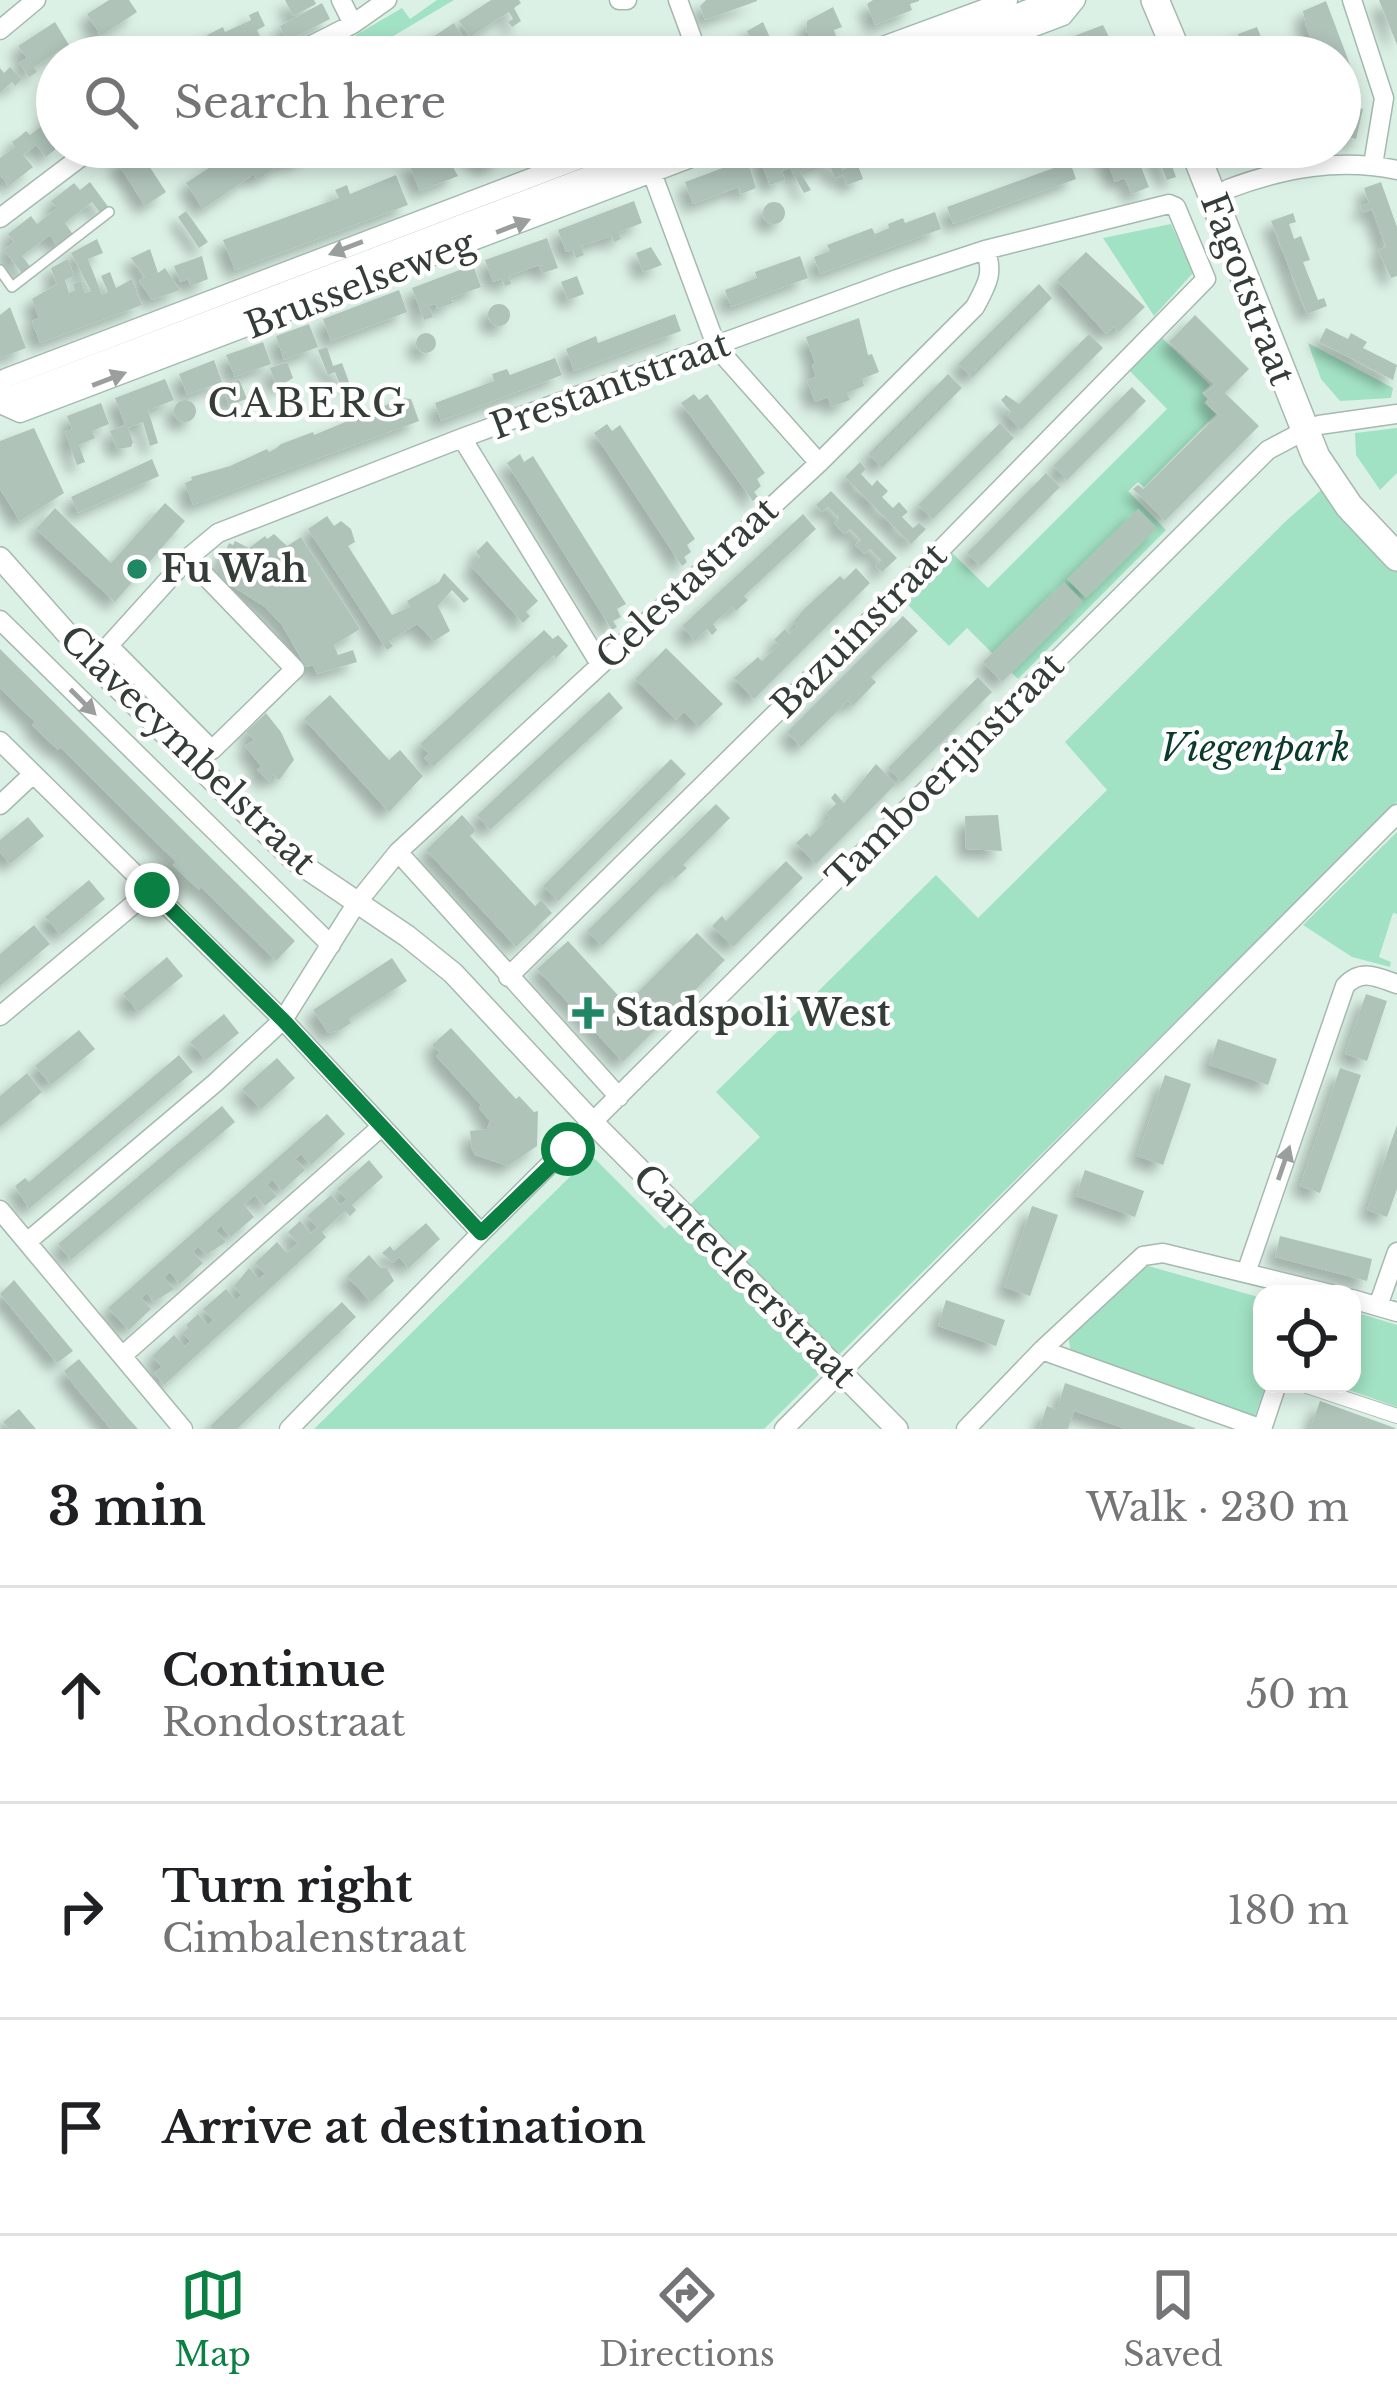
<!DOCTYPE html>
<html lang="en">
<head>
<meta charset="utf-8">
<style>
	:root { --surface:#fff; --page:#f2f2f2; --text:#202124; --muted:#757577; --line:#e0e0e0; --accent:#0b8043 }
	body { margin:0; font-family:"Libre Baskerville",serif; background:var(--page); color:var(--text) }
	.controls { position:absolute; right:36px; bottom:36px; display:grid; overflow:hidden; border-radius:24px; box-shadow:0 6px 18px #0003 }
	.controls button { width:108px; height:108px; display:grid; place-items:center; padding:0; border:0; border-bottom:3px solid var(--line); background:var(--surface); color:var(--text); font:60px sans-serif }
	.stop { position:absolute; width:36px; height:36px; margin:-27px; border:9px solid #0b8043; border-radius:50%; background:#fff }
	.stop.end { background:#0b8043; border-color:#fff; box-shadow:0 3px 12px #0008 }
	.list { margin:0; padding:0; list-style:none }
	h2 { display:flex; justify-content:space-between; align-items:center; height:156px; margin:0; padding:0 48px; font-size:51px }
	h2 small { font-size:39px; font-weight:400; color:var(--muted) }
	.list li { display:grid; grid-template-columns:78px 1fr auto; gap:36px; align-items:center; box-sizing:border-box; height:216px; padding:0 48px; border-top:3px solid var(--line) }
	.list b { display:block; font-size:45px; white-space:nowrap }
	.list p { margin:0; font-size:39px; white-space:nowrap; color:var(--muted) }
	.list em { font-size:39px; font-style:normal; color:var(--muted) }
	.icon { flex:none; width:66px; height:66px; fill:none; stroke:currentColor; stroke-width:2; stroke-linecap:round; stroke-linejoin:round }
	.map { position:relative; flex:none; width:1397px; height:1429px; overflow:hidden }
	.search { position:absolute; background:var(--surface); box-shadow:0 6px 18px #0003; left:36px; right:36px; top:36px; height:132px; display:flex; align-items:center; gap:30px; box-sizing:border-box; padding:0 42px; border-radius:66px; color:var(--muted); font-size:45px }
	.sheet { height:804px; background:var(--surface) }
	nav { display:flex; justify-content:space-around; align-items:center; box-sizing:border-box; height:168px; border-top:3px solid var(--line); background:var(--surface); font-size:33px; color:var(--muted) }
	nav a { display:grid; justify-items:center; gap:6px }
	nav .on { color:var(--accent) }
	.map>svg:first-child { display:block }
	.green { fill:#a2e2c4 }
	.building { fill:#afc3b9; filter:url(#shadow) }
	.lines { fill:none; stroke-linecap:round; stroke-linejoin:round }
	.service-casing { stroke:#a5b9af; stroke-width:12 }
	.pedestrian-casing { stroke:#a5b9af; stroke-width:16 }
	.minor-casing { stroke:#a5b9af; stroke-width:21 }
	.tertiary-casing { stroke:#a5b9af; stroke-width:24 }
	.primary-casing { stroke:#a5b9af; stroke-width:30 }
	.service { stroke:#fff; stroke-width:9 }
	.pedestrian { stroke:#fff; stroke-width:14 }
	.minor { stroke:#fff; stroke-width:18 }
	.tertiary { stroke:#fff; stroke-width:21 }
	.primary { stroke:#fff; stroke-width:27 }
	.oneway { fill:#9a9e9c }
	.route { stroke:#0b8043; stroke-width:15 }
	.poi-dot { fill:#1f8763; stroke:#fff; stroke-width:4.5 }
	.labels { text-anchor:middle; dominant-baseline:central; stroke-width:9; stroke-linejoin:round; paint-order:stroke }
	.street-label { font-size:36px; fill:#353d39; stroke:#fff }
	.poi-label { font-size:36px; font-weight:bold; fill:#353d39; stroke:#fff; text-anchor:start }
	.park-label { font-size:36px; font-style:italic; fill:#0a3b2a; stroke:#fff }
	.neighbourhood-label { font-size:39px; letter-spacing:3px; fill:#353d39; stroke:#fff }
</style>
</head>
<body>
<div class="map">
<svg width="1397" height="1429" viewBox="0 0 1397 1429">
	<defs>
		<filter id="shadow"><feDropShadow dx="-9" dy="9" stdDeviation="6" flood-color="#0004"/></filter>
	</defs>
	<rect width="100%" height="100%" fill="#dcf1e6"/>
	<path class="green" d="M437,0H454L358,57H329L327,52L402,8L410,19Z
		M1171,224L1193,273L1154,316L1103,238Z
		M1154,330L1210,385L1202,393L1207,399L1204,403L1216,414L1144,487L1138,482L1128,491L1166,530L1018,679L967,628L949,646L900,597L948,549L988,588L1167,409L1122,363Z
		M1308,343L1393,388L1391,398L1340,401L1321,379Z
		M1397,428V473L1380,490L1356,455L1355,433Z
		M1327,485L1397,567V802L764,1429H314L589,1158L595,1159L665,1229L760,1137L716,1092L936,875L978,918L1107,790L1065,742L1287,520Z
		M1397,832V914L1393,913L1379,957L1391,962L1390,967L1352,957L1303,925Z
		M1141,1264L1262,1298V1384H1266L1254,1419L1071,1353L1068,1336Z
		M1352,1311L1397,1325V1407L1332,1384H1352Z"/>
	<path class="building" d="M109,0H129L137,12L101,36L87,14Z
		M285,0H314L316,4L293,16Z
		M491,0H519L521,3L514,8L521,21L512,27L508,22L513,19L509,12L470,37L459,21Z
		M706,0H757V1L705,20L700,6Z
		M873,0H919V1L910,4L912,10L875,25L867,4Z
		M1379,0H1397V45Z
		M1326,1L1358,86L1345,91L1351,106L1363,109L1356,139L1340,135V103H1344L1340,57H1326L1323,50L1316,53L1306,26L1303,11Z
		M322,3L330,19L287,41L280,26Z
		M833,7L842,27L834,30L837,39L817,47L806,30L807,21Z
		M258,11L265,26L257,30L264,44L250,51L236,57L229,43L215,50L219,57H162L181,48L183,53L196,46L209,40L207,35L223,27L225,32L251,20L249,15Z
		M55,22L69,45L34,67L37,72L29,77L19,63L27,58L18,46Z
		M763,22L772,42L784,38L791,57H768L761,41L752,44L747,31Z
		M454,23L464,39L436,57H402Z
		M1103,25L1119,57H1019Z
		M1257,27L1263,42L1268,40L1275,57H1247L1238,34Z
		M727,39L732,52L742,49L745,57H715L711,45Z
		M10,67L22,79L15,86L12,82L0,93V68L4,73Z
		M57,107V148L46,157L36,145L30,150L23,155L33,167L9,186L0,175V158L15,147L12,142L19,137L26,131L30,135L52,118L49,113Z
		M252,147H318L292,164L288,159L257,180L254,174L203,209L186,183L238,149L241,154Z
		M440,147H498L503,160L482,168L479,159L475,160L465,147L449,160L458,176L420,191L408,162L429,160L442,153Z
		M779,147H826L830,160L837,157L842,170L850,167L842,148L851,147L863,179L847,185L843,175L835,178L828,161L800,172L811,190L804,193L790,168L782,171L785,180L770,185L758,155Z
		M1129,147L1133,158L1137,156L1149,187L1132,194L1125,178L1115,182L1102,148Z
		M1165,147L1176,177L1167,180L1154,149Z
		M138,149L166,192L145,206L117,162Z
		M747,159L756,188L741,194L739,187L693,204L685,182Z
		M1070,162L1076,179L953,224L947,207Z
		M396,175L408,205L235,270L223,240L339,198L335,190L347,185L350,194Z
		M90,182L109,208L101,214L92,202L65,223L74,236L59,248L50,235L22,256L32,269L24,276L4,250L14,242L8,234L31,216L37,224L57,208L51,201L74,183L80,190Z
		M1381,182L1397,227V276L1391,278L1378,250L1386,247L1372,209L1363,213L1360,206L1369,203L1364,188Z
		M634,201L642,223L619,232L621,239L614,242L612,236L581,246L584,255L576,258L573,250L566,252L558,230Z
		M763 213a11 11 0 1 1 22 0a11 11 0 1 1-22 0Z
		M186,211L208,242L199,248L178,217Z
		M935,212L941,229L820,274L814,257L830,251L827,245L872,228L875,234L889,228L888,224L903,218L905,223Z
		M1293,213L1296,222L1289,224L1294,239L1301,236L1310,260L1303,262L1318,300L1324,298L1327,306L1307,314L1271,221Z
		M547,238L558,268L543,273L539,265L509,276L511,284L505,286L502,279L493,282L485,260Z
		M97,239L103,253L88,259L102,295L108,292L101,276L110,272L116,288L132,279L142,305L40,343L32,321L39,318L32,299L57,284L51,268L68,259L74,276L65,280L69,293L75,290L73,284L81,281L85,293L91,291L71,253Z
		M651,247L662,265L643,272L636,253Z
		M150,249L158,273L165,268L180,290L152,300L139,281L145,277L131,258Z
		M1086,252L1145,307L1119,332L1114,327L1106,334L1057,280Z
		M202,256L208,279L191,286L188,279L180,282L174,266Z
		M800,256L808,278L731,307L725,290L757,278L755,272Z
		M473,265L481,287L451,298L453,303L437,309L436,304L429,306L433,317L424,320L412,288Z
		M577,276L584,294L568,300L561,282Z
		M1039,284L1052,298L972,378L958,364Z
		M399,290L407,312L331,341L323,319Z
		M488 315a11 11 0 1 1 22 0a11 11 0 1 1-22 0Z
		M10,307L26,348L0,358V315Z
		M675,314L681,331L574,371L566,349L596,336L598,343Z
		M1195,315L1249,369L1225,393L1259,426L1165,521L1133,489L1138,485L1143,489L1218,415L1206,402L1209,399L1204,394L1214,384L1169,342Z
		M859,318L868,355L872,354L879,372L862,379L864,386L847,393L850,400L831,407L828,397L815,402L807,380L816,377L812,365L815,364L806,337Z
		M309,324L318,347L284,360L276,336Z
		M1326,328L1348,339L1351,333L1367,342L1363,348L1397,365L1393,380L1319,342Z
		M416 343a10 10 0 1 1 20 0a10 10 0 1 1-20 0Z
		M1089,334L1103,348L1021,430L1007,416L1011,412L1001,400L1006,395L1019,404Z
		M263,342L271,364L235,377L226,355Z
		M327,347L333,366L342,363L349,382L340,385L335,372L328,375L318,350Z
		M555,358L562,375L441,421L435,403L494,381L492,374L507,369L510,375Z
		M214,360L222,382L187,395L179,374Z
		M287,362L293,378L277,388L270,368Z
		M948,374L962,388L882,468L868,454Z
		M165,379L174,400L148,410L158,443L150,446L143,422L128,428L133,442L131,447L117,449L110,431L125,425L115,398Z
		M239,379L247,399L229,405L222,386Z
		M1132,387L1146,401L1067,480L1053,466Z
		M694,394L699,400L707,394L765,473L757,479L761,486L754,492L758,497L753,501L681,403Z
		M403,398L411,399L419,421L193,505L185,483L192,480L191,477L230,466L267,449L269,452L275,449L281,444L313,432L314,435Z
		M174 411a11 11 0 1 1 22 0a11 11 0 1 1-22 0Z
		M101,403L109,424L92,431L95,438L79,445L85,462L77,465L65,432L72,429L67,416Z
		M1000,423L1014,438L933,519L918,505Z
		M607,424L612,431L620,425L695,539L687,545L691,552L684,557L687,562L682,566L594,433Z
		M34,428L64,493L20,521L0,489V441Z
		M520,454L524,462L533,456L626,604L617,609L621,617L613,621L617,627L612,630L507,463Z
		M152,459L159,476L78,513L71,497Z
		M860,462L866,469L861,474L872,486L877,480L888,491L882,497L893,508L899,502L908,512L902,517L913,528L919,523L926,529L911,544L845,477Z
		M1046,473L1060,487L981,566L967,553Z
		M831,491L897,558L882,572L875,566L881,560L870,549L864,554L855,545L861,540L850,529L844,534L834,523L839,518L828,507L822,512L816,505Z
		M165,503L185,521L115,602L36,529L55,508L111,563Z
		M1138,509L1157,528L1086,598L1067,579Z
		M803,514L816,529L744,596L748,600L736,611L732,607L713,624L717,630L712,635L707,629L695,641L682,626Z
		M327,516L334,526L341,521L351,529L355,542L348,546L392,615L410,607L407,601L439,582L444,573L469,599L464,603L452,590L438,606L450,631L434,641L417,624L389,641L393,646L387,650L308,529Z
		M274,534L287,546L301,537L360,629L334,645L338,655L353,650L357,662L317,674L313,665L306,667L282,625L265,607L215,575L229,543L233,545L235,541L249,548L265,536L267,539Z
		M487,541L538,601L526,612L530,616L523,623L471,566L480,557L476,552Z
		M856,568L870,583L754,699L734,678L758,657L762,661L779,645L774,640L785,629L789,634L797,626L793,622L804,609L840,576L844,580Z
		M1064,582L1083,602L1002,682L983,662Z
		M903,616L918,631L871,677L876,682L853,706L848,701L801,747L787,732Z
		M544,630L553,639L558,635L568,646L556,658L554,655L433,767L424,758L429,754L420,744Z
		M666,648L723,704L699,727L684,712L676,720L635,679Z
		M0,649L295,941L276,961L201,887L199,890L173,865L176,862L60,747L58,750L32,725L35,722L0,688Z
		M978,677L992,692L902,782L888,768Z
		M609,692L623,708L490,830L477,815Z
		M330,695L389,760L400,750L423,776L389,812L304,719Z
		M266,713L281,732L294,760L279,780L273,774L269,782L257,770L261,766L245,746L254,740L246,732Z
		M671,759L686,774L558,901L543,886Z
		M876,764L896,784L816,864L796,843L807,833L810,837L830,817L826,813L836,804L831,798L835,793L844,803Z
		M716,804L730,818L683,865L687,868L675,879L672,876L602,946L587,931Z
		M462,815L476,830L470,836L535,906L541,900L552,913L516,947L426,850Z
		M998,815L1002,851L966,849L965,816Z
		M28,817L44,836L10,864L0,852V840Z
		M786,861L803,878L733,947L712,926L722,916L726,921Z
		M89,880L105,899L61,935L45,917Z
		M34,925L50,944L0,986V954Z
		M697,933L725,960L623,1062L537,969L568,941L626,1004Z
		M167,957L183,976L139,1012L123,994Z
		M392,958L407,981L349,1019L351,1023L340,1030L328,1033L313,1010Z
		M1366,994L1387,1001L1367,1061L1345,1054Z
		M224,1014L239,1033L206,1060L190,1042Z
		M451,1028L516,1099L519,1096L534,1112L538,1111L537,1146L508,1166L475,1155L472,1149L470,1131L487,1129L490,1121L479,1108L481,1105L436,1056L440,1053L432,1045Z
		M79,1030L95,1049L51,1085L35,1066Z
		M1218,1039L1277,1059L1268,1085L1209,1065Z
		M179,1055L193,1072L29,1209L15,1186L25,1178L29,1182Z
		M277,1058L295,1078L261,1109L242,1089Z
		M1340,1068L1361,1075L1320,1193L1300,1186Z
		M27,1073L42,1092L0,1127V1096Z
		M1165,1075L1191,1084L1163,1165L1137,1156Z
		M222,1106L235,1122L71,1260L58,1244Z
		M327,1114L345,1134L311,1165L301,1154L295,1159L305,1170L282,1191L272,1179L267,1185L277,1196L265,1206L255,1195L249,1200L244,1205L254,1217L231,1237L221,1226L216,1231L226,1242L206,1255L198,1247L193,1252L203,1263L180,1284L170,1272L164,1278L174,1289L154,1302L147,1293L141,1298L151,1309L129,1330L108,1308Z
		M1397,1125V1189L1387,1217L1367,1210Z
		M369,1160L383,1177L352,1205L356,1210L350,1216L345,1211L322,1232L326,1237L320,1243L164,1385L154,1373L162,1367L152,1356L174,1335L185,1346L190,1341L182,1333L188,1328L186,1325L198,1314L208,1325L213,1320L203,1309L226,1289L236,1300L241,1295L234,1286L249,1268L259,1279L265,1274L255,1263L277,1242L287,1253L298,1243L288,1232L300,1221L311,1233L317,1227L307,1216L331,1195L340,1205L347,1200L337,1189Z
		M1085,1170L1144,1191L1135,1217L1076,1196Z
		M1032,1206L1058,1215L1030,1296L1004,1287Z
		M426,1223L440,1239L409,1268L399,1257L393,1263L382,1253L390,1246L394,1251Z
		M1280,1236L1372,1259L1367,1281L1275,1257Z
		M369,1255L381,1268H387L394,1281L371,1302L347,1276Z
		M14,1280L73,1351L57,1363L0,1294Z
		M946,1300L1005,1320L996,1346L938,1326Z
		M342,1302L356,1317L237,1429H213L210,1426Z
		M79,1359L128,1418L138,1429H111L73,1384L64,1371Z
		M1065,1383L1195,1428V1429H1126L1074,1411L1068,1429H1039L1047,1406L1057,1410Z
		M1320,1401L1395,1428V1429H1310Z
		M19,1409L29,1421L36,1429H9L3,1422Z"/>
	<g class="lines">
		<defs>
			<path id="service" d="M0,270L12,287L109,212"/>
			<path id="pedestrian" d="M1301,1384L1397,1416"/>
			<path id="minor" d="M341,0L353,24
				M619,0H627
				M678,0L699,57
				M1352,0L1384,98L1373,165
				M0,30L36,0
				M288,57L353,24L387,0
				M853,57L1008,0
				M955,57L1063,16L1076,0
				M652,173L717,348L819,463
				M1228,189C1284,168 1339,158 1397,170
				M0,218L94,147
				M0,392L6,378L612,147
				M0,404L20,413L720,147
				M1319,425L1397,414
				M462,438L600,664
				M0,620L331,945
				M109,646L212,750L295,669L188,558
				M93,663L188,558L218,533L462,438L897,279L985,250L1169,204L1176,207L1206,279L906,585L508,977
				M0,741L283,1020L481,1233
				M0,805L33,774
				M398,852L619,1097
				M0,1016L152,889
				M0,1210L183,1429
				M27,1242L215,1083L283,1020L356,904L398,852L819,463L975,307C986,286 995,273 985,250
				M1246,1273L1345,986C1361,968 1377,977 1397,984
				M1352,1299L1397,1312
				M1378,1306L1397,1252
				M1042,1350L1262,1429L1277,1384
				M122,1356L380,1128
				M289,1429L481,1233L1268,450L1304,431
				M784,1429L1397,814
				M966,1429L1042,1350L1143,1256L1163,1253L1331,1294"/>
			<path id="tertiary" d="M905,57L1056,0
				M0,401L668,147
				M0,558L93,663L293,859L407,936L453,973L593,1123L897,1429"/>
			<path id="primary" d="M1155,0L1179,57
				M1193,147L1316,457L1349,506L1397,557"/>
		</defs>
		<use href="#service" class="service-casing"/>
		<use href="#pedestrian" class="pedestrian-casing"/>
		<use href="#minor" class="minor-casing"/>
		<use href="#tertiary" class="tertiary-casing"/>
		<use href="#primary" class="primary-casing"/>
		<use href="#service" class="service"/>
		<use href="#pedestrian" class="pedestrian"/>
		<use href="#minor" class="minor"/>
		<use href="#tertiary" class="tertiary"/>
		<use href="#primary" class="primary"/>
	</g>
	<defs><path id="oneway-solid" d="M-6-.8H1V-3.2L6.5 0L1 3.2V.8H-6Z" transform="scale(3)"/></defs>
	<g class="oneway">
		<use href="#oneway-solid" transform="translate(513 226) rotate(-21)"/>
		<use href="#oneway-solid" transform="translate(346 248) rotate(159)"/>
		<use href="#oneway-solid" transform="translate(109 379) rotate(-21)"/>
		<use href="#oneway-solid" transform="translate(83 702) rotate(45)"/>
		<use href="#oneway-solid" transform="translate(1284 1163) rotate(-71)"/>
	</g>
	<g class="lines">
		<path class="route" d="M152,890L283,1020L481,1233L568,1149"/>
	</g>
	<g class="poi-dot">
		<circle cx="137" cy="569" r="12"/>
		<path d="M582 995h12v12h12v12h-12v12h-12v-12h-12v-12h12z"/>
	</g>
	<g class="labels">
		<g class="street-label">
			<text transform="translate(360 284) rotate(-21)">Brusselseweg</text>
			<text transform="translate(1248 289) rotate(69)">Fagotstraat</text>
			<text transform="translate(610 385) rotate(-20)">Prestantstraat</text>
			<text transform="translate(687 583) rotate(-43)">Celestastraat</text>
			<text transform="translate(859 630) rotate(-45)">Bazuinstraat</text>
			<text transform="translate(188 750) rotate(44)">Clavecymbelstraat</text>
			<text transform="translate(945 771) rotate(-45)">Tamboerijnstraat</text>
			<text transform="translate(745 1276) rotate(45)">Cantecleerstraat</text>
		</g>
		<g class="poi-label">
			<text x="161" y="569">Fu Wah</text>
			<text x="615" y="1013">Stadspoli West</text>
		</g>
		<g class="park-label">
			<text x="1255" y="748">Viegenpark</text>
		</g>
		<g class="neighbourhood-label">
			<text x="308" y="403">CABERG</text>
		</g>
	</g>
</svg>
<div class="controls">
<button><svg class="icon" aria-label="locate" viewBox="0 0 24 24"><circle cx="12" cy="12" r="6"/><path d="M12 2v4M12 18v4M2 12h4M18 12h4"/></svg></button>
</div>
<div class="stop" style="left:568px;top:1149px"></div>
<div class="stop end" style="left:152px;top:890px"></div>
<div class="search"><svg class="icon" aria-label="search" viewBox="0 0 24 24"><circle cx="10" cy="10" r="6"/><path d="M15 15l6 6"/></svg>Search here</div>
</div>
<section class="sheet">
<h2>3 min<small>Walk · 230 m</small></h2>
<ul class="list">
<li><svg class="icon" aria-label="ahead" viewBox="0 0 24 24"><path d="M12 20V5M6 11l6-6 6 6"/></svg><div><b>Continue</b><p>Rondostraat</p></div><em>50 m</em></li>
<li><svg class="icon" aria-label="right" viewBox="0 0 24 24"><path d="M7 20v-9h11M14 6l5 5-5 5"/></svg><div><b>Turn right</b><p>Cimbalenstraat</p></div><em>180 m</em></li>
<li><svg class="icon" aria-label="arrive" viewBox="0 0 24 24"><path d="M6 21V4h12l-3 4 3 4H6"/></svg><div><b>Arrive at destination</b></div></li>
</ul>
</section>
<nav>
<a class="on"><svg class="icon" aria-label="map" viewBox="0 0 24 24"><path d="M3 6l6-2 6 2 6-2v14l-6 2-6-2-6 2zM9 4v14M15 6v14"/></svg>Map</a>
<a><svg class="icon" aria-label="directions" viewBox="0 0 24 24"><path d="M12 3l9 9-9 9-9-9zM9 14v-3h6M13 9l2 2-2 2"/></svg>Directions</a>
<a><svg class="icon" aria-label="saved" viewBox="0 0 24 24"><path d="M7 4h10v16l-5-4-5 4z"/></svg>Saved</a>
</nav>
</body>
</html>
